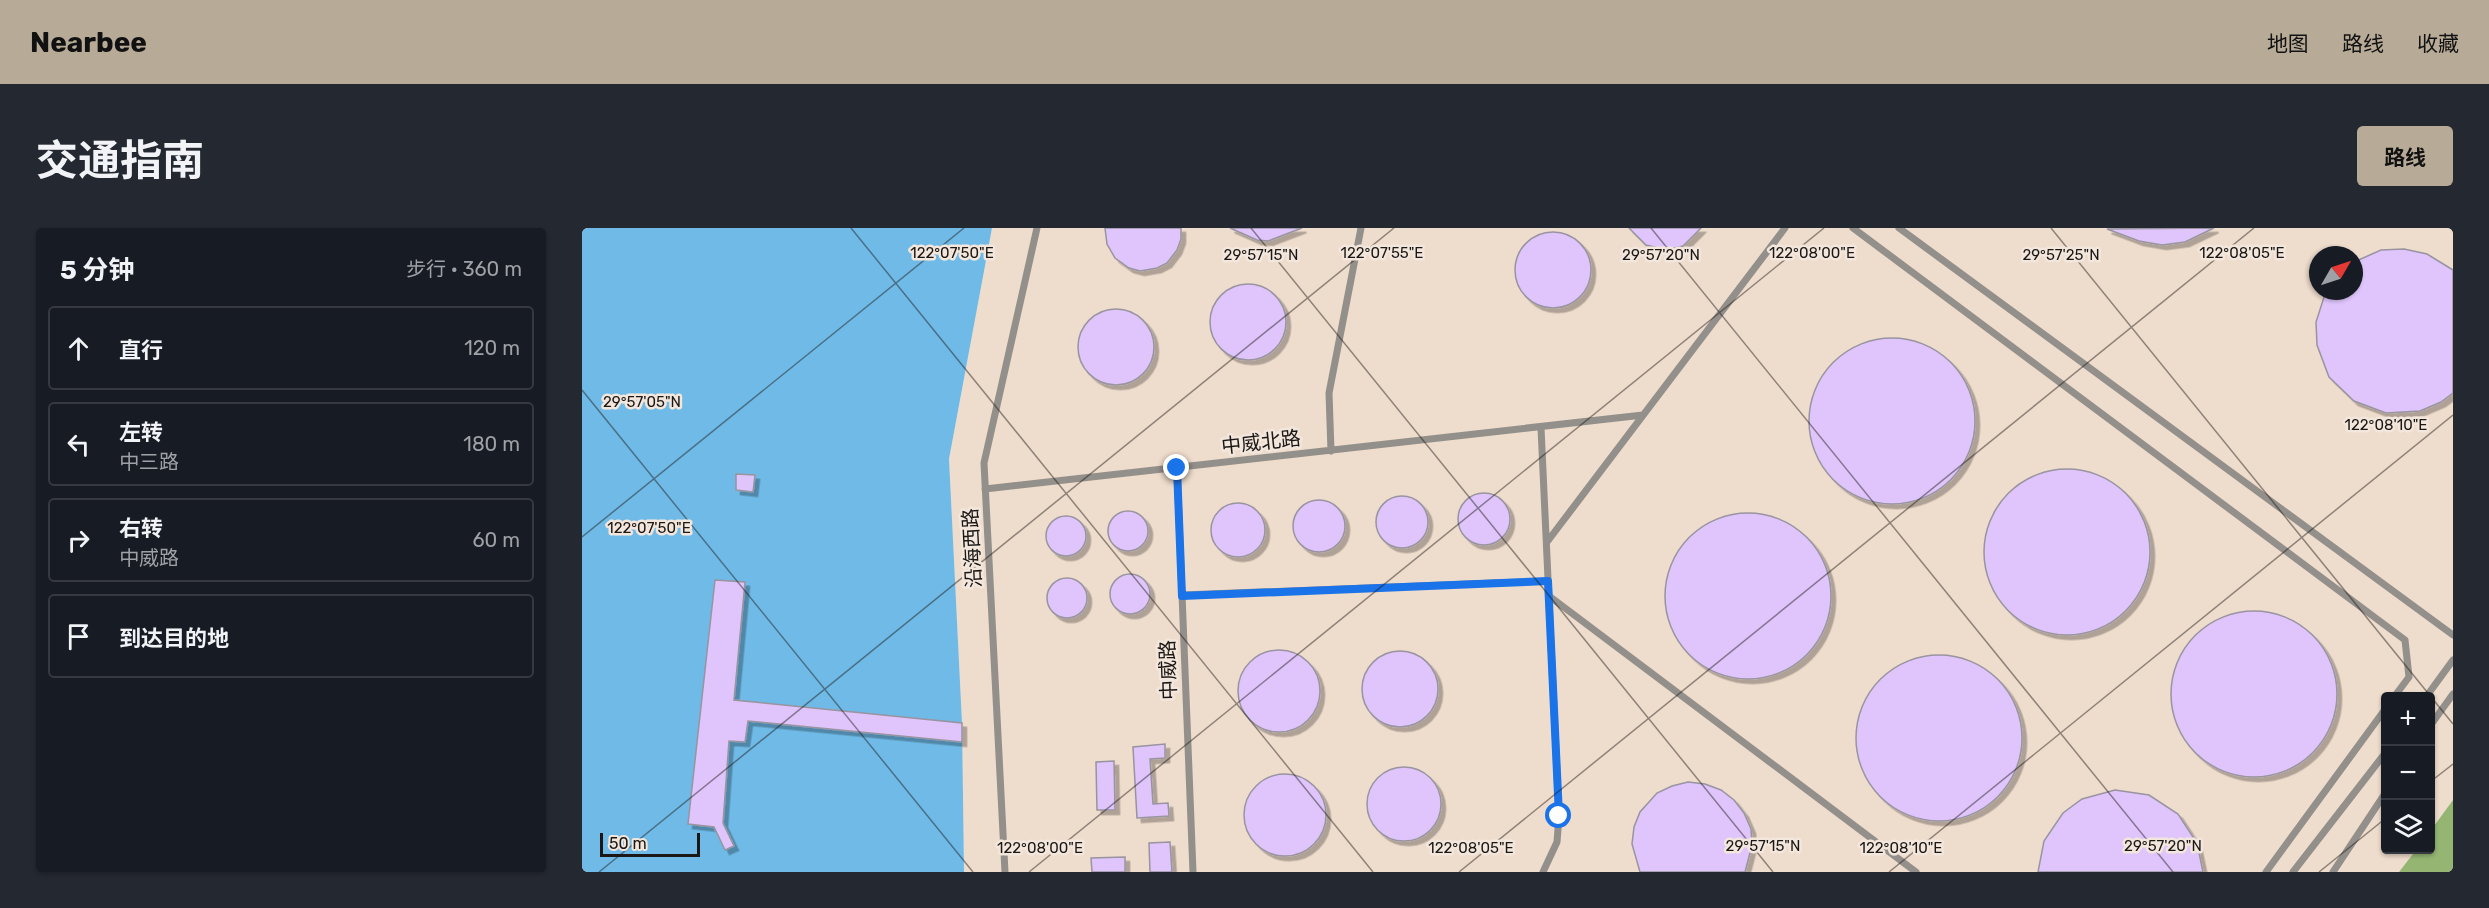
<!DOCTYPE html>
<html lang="zh">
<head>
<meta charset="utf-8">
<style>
	:root { --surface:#171b24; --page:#242831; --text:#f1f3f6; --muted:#9ea1a6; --line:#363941; --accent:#b7ab98 }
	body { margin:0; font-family:Rubik,"Noto Sans SC",sans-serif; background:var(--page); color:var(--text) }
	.controls { position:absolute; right:18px; bottom:18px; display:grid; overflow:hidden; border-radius:6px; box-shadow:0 2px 4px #0004 }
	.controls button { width:54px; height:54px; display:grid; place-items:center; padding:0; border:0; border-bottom:2px solid var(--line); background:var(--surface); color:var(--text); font:30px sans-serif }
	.compass { position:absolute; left:1727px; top:18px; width:54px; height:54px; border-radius:50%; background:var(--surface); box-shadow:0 2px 4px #0004; rotate:51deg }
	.scale { position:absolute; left:18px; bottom:15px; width:100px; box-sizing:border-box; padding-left:6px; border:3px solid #1b1714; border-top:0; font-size:16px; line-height:21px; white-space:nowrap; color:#1b1714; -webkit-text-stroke:4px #f3e7dd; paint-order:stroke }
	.stop { position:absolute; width:18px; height:18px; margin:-14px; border:4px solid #1a73e8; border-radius:50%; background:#fff }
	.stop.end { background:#1a73e8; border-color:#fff; box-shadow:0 2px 6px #0008 }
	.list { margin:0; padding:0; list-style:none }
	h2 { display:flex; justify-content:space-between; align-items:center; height:78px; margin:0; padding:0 24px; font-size:26px }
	h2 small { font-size:20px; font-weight:400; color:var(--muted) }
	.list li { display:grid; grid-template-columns:39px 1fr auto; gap:18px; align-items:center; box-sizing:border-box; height:84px; margin:0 12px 12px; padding:0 12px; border:2px solid var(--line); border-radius:6px }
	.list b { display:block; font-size:22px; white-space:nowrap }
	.list p { margin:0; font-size:20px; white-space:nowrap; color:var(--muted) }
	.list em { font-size:20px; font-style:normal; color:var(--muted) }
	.icon { flex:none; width:33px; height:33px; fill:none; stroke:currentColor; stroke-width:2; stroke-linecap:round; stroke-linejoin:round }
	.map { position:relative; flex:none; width:1871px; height:644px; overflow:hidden; border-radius:6px }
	header { display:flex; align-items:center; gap:36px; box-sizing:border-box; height:84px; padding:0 30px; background:var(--accent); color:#111 }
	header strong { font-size:28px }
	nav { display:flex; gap:33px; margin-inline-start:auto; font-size:21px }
	.intro { display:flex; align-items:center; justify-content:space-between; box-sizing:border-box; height:144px; padding:0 36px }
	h1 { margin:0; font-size:42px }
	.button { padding:15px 27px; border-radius:6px; background:var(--accent); color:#111; font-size:21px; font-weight:700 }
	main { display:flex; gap:36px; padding:0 36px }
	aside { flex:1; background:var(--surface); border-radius:6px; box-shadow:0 2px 4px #0004 }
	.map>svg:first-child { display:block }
	.built { fill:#eedccc; fill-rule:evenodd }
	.forest { fill:#95b673 }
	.water { fill:#6fbae6 }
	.building { fill:#dfc5fb; stroke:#9994a0; stroke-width:1.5; filter:url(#shadow) }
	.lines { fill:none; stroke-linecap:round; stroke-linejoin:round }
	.service { stroke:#938f8a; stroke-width:7 }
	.route { stroke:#1a73e8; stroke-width:8 }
	.ticks { fill:none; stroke:#1b1714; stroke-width:1.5; stroke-opacity:0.45 }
	.labels { text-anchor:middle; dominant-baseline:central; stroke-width:5; stroke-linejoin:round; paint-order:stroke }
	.street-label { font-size:20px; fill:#1b1714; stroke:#f3e7dd }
	.ticks-label { font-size:15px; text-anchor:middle; fill:#1b1714; stroke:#f3e7dd; stroke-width:5; stroke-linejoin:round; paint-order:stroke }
</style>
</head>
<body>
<header>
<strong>Nearbee</strong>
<nav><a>地图</a><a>路线</a><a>收藏</a></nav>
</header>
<div class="intro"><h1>交通指南</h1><a class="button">路线</a></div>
<main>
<aside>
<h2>5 分钟<small>步行 · 360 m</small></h2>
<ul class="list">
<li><svg class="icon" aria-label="ahead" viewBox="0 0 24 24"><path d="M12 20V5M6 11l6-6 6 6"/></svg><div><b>直行</b></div><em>120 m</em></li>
<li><svg class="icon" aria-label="left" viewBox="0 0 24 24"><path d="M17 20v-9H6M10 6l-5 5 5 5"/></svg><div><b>左转</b><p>中三路</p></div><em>180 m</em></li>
<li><svg class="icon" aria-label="right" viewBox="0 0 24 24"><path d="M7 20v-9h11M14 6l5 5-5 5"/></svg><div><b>右转</b><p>中威路</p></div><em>60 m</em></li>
<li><svg class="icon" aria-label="arrive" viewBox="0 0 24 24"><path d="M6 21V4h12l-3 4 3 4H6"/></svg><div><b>到达目的地</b></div></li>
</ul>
</aside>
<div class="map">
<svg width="1871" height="644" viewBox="0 0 1871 644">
	<defs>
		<filter id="shadow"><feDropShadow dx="4.5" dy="4.5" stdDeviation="0" flood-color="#0004"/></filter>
	</defs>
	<rect width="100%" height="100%" fill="#f3e7dd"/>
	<path class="built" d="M410,0H1871V572L1849,602L1848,469H1804V622H1834L1817,644H382L380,495L367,231ZM1736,27H1772V63H1736Z"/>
	<path class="forest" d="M1871,572V644H1817L1834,622H1848L1849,602Z"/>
	<path class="water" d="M0,0H410L367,231L380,495L382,644H0Z"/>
	<path class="building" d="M523,0H599V11L595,22L585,35L575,40L558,43L547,40L533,30L525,16Z
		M648,0H720L686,13L675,12Z
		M1047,0H1119L1101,18L1085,22L1064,17Z
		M1632,0L1603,14L1580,17L1557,13L1525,1Z
		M933 42a38 38 0 1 1 76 0a38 38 0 1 1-76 0Z
		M1822,21L1845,26L1871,42V165L1859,174L1838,183L1804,185L1772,173L1747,149L1735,117L1734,94L1744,63H1772V34L1799,22Z
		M628 94a38 38 0 1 1 76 0a38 38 0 1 1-76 0Z
		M496 119a38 38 0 1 1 76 0a38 38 0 1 1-76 0Z
		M1227 193a83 83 0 1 1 166 0a83 83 0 1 1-166 0Z
		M1402 324a83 83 0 1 1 166 0a83 83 0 1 1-166 0Z
		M154,246L173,247L171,264L154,262Z
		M876 291a26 26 0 1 1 52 0a26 26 0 1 1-52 0Z
		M794 294a26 26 0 1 1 52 0a26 26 0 1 1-52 0Z
		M711 298a26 26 0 1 1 52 0a26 26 0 1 1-52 0Z
		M629 302a27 27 0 1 1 54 0a27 27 0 1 1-54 0Z
		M526 303a20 20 0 1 1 40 0a20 20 0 1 1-40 0Z
		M1083 368a83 83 0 1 1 166 0a83 83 0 1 1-166 0Z
		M464 308a20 20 0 1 1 40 0a20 20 0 1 1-40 0Z
		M528 366a20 20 0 1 1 40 0a20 20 0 1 1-40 0Z
		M465 370a20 20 0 1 1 40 0a20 20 0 1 1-40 0Z
		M133,352L163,354L152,472L380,495V514L166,493L163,514L147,513L141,595L152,618L143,622L132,599L106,596Z
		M1589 466a83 83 0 1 1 166 0a83 83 0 1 1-166 0Z
		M656 463a41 41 0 1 1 82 0a41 41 0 1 1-82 0Z
		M780 461a38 38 0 1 1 76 0a38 38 0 1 1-76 0Z
		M1274 510a83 83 0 1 1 166 0a83 83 0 1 1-166 0Z
		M583,516V530L568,531L571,576L586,575L587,588L555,590L551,519Z
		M532,533L533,582H515L514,534Z
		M785 576a37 37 0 1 1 74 0a37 37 0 1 1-74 0Z
		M662 587a41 41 0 1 1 82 0a41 41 0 1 1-82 0Z
		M1106,554L1123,556L1139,562L1152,572L1162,585L1169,601L1170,617L1163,644H1058L1050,616L1052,599L1058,584L1075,565L1090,558Z
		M1533,562L1567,567L1596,586L1615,615L1621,644H1456L1462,613L1481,585L1500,571Z
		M588,614L590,644H568L567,615Z
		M543,629V644H510L509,630Z"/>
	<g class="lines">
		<path class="service" d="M1271,0L1823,412L1827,449L1812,469
			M1317,0L1871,407
			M959,200L977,588L975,614L961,644
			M749,223L747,165L779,0
			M595,240L611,644
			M403,261L1061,187
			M965,314L1203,0
			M600,367L966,353
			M967,368L1334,644
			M1844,469L1871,432
			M1848,498L1871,466
			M423,644L402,235L455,0
			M1684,644L1804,480
			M1711,644L1804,524
			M1751,644L1804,564"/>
	</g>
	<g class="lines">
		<path class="route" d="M595,240L600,368L966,353L977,588"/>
	</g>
	<path class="ticks" d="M269,0L791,644M669,0L1191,644M1069,0L1591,644M1469,0L1871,496M1869,0L1871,2M0,162L391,644M0,309L382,0M1848,554L1871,536M17,644L812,0M447,644L1242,0M877,644L1672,0M1307,644L1871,187M1737,644L1804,590"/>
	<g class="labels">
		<g class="street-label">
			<text transform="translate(679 214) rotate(-6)">中威北路</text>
			<text transform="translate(390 320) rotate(-93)">沿海西路</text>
			<text transform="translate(586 442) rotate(-92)">中威路</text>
		</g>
	</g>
	<g class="ticks-label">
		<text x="370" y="30">122°07'50"E</text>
		<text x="1230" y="30">122°08'00"E</text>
		<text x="800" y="30">122°07'55"E</text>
		<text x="1660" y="30">122°08'05"E</text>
		<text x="679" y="32">29°57'15"N</text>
		<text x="1079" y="32">29°57'20"N</text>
		<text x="1479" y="32">29°57'25"N</text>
		<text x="60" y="179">29°57'05"N</text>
		<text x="1804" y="202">122°08'10"E</text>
		<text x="67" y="305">122°07'50"E</text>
		<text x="1181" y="623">29°57'15"N</text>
		<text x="1581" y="623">29°57'20"N</text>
		<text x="458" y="625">122°08'00"E</text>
		<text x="889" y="625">122°08'05"E</text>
		<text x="1319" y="625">122°08'10"E</text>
	</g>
</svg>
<div class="controls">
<button>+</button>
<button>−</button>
<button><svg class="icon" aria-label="layers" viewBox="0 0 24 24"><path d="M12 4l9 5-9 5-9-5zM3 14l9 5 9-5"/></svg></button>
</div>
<svg class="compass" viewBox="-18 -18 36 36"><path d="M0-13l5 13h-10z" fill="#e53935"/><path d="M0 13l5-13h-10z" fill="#9ea1a6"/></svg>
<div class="scale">50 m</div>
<div class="stop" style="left:977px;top:588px"></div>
<div class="stop end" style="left:595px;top:240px"></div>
</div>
</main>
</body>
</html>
